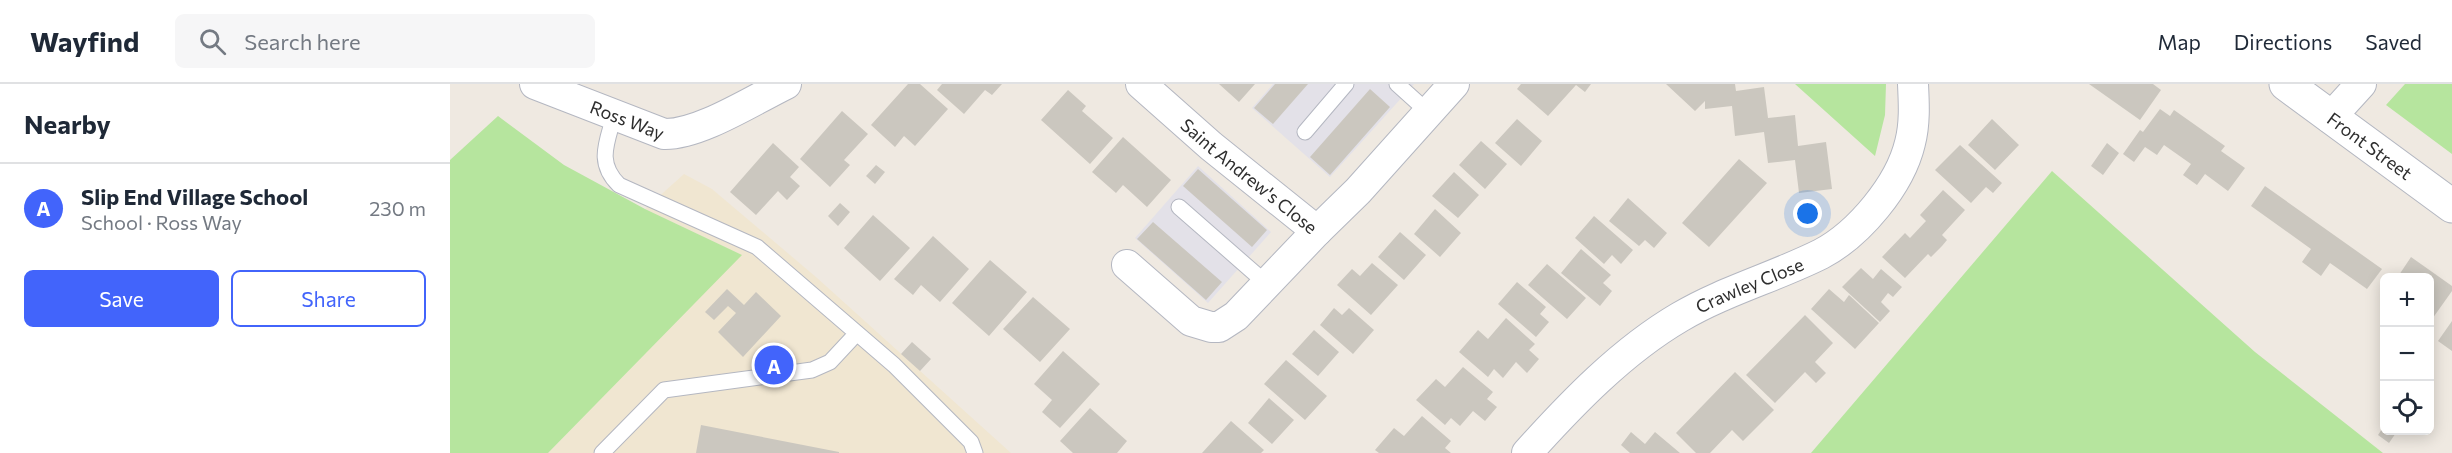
<!DOCTYPE html>
<html lang="en">
<head>
<meta charset="utf-8">
<style>
	:root { --surface:#fff; --page:#f6f6f7; --text:#1f2937; --muted:#747a83; --line:#e0e1e3; --accent:#4264fb }
	body { margin:0; font-family:Commissioner,sans-serif; background:var(--page); color:var(--text) }
	.controls { position:absolute; right:18px; bottom:18px; display:grid; overflow:hidden; border-radius:9px; box-shadow:0 3px 15px #0003 }
	.controls button { width:54px; height:54px; display:grid; place-items:center; padding:0; border:0; border-bottom:2px solid var(--line); background:var(--surface); color:var(--text); font:30px sans-serif }
	.you { position:absolute; left:1358px; top:130px; width:21px; height:21px; margin:-15px; border:4px solid #fff; border-radius:50%; background:#1a73e8; box-shadow:0 0 0 9px #1a73e833 }
	.badge { display:grid; place-items:center; width:39px; height:39px; border-radius:50%; background:var(--accent); color:#fff; font-size:20px; font-weight:700 }
	.pin { position:absolute; translate:-50% -50%; border:3px solid #fff; box-shadow:0 2px 6px #0006 }
	.list { margin:0; padding:0; list-style:none }
	h2 { display:flex; justify-content:space-between; align-items:center; height:78px; margin:0; padding:0 24px; font-size:26px }
	h2 small { font-size:20px; font-weight:400; color:var(--muted) }
	.list li { display:grid; grid-template-columns:39px 1fr auto; gap:18px; align-items:center; box-sizing:border-box; height:90px; padding:0 24px; border-top:2px solid var(--line) }
	.list b { display:block; font-size:22px; white-space:nowrap }
	.list p { margin:0; font-size:20px; white-space:nowrap; color:var(--muted) }
	.list em { font-size:20px; font-style:normal; color:var(--muted) }
	.actions { display:flex; gap:12px; padding:18px 24px }
	.actions a { flex:1; padding:14px 0; border:2px solid var(--accent); border-radius:9px; text-align:center; font-size:21px; color:var(--accent) }
	.actions .main { background:var(--accent); color:#fff }
	.icon { flex:none; width:33px; height:33px; fill:none; stroke:currentColor; stroke-width:2; stroke-linecap:round; stroke-linejoin:round }
	.map { position:relative; flex:none; width:2002px; height:369px; overflow:hidden }
	header { display:flex; align-items:center; gap:36px; box-sizing:border-box; height:84px; padding:0 30px; background:var(--surface); border-bottom:2px solid var(--line) }
	header strong { font-size:28px }
	nav { display:flex; gap:33px; margin-inline-start:auto; font-size:21px }
	.search { width:420px; height:54px; background:var(--page); display:flex; align-items:center; gap:15px; box-sizing:border-box; padding:0 21px; border-radius:9px; color:var(--muted); font-size:22px }
	main { display:flex }
	aside { flex:1; background:var(--surface) }
	.map>svg:first-child { display:block }
	.industrial { fill:#e3e1e8 }
	.education { fill:#f0e6d1 }
	.green { fill:#b6e59e }
	.building { fill:#cbc7bf }
	.lines { fill:none; stroke-linecap:round; stroke-linejoin:round }
	.lane-casing { stroke:#b4b7c1; stroke-width:17 }
	.street-casing { stroke:#b4b7c1; stroke-width:32 }
	.secondary-casing { stroke:#b4b7c1; stroke-width:35 }
	.lane { stroke:#fff; stroke-width:15 }
	.street { stroke:#fff; stroke-width:30 }
	.secondary { stroke:#fff; stroke-width:33 }
	.labels { text-anchor:middle; dominant-baseline:central; stroke-width:4.5; stroke-linejoin:round; paint-order:stroke }
	.street-label { font-size:18px; fill:#2e2e2e; stroke:#fff }
</style>
</head>
<body>
<header>
<strong>Wayfind</strong>
<div class="search"><svg class="icon" aria-label="search" viewBox="0 0 24 24"><circle cx="10" cy="10" r="6"/><path d="M15 15l6 6"/></svg>Search here</div>
<nav><a>Map</a><a>Directions</a><a>Saved</a></nav>
</header>
<main>
<aside>
<h2>Nearby<small></small></h2>
<ul class="list">
<li><span class="badge">A</span><div><b>Slip End Village School</b><p>School · Ross Way</p></div><em>230 m</em></li>
</ul>
<div class="actions"><a class="main">Save</a><a>Share</a></div>
</aside>
<div class="map">
<svg width="2002" height="369" viewBox="0 0 2002 369">
	<rect width="100%" height="100%" fill="#efe9e1"/>
	<path class="industrial" d="M823,0H964L880,93L802,24Z
		M748,82L821,148L758,219L685,154Z"/>
	<path class="education" d="M234,90L262,105L366,193L561,369H98L291,171L195,125Z"/>
	<path class="green" d="M1345,0H1436L1435,31L1425,72Z
		M1955,0H2002V70L1936,21Z
		M48,32L114,81L195,125L292,171L98,369H0V76Z
		M1602,87L1805,268L1933,369H1361Z"/>
	<path class="building" d="M458,0H470L498,25L465,62L454,52L445,63L421,41Z
		M492,0H552L542,11L535,6L514,30L487,6Z
		M769,0H805L789,18Z
		M825,0H858L823,40L804,24Z
		M1071,0H1141L1135,8L1126,1L1098,32L1067,5Z
		M1216,0H1285L1286,7L1314,3L1318,34L1345,31L1348,62L1376,58L1382,105L1349,109L1345,76L1318,79L1314,48L1285,52L1282,22L1255,25V17L1245,27Z
		M1639,0H1703L1711,6L1690,36Z
		M920,5L940,23L880,91L860,73Z
		M618,6L636,22L632,27L663,54L640,80L591,36Z
		M1710,25L1720,32L1724,26L1775,62L1771,67L1795,84L1778,107L1755,90L1747,101L1733,91L1741,80L1714,61L1707,71L1695,63L1684,78L1673,70L1690,46L1693,48Z
		M392,27L418,50L394,76L400,81L380,103L350,75Z
		M1067,35L1092,57L1071,82L1045,59Z
		M1542,35L1569,61L1545,86L1518,61Z
		M673,53L721,96L697,123L673,101L666,109L642,88Z
		M1031,57L1057,80L1035,105L1009,81Z
		M323,59L349,83L340,93L350,102L337,116L328,107L306,131L280,108Z
		M1657,59L1669,69L1653,91L1641,82Z
		M1510,61L1552,99L1543,109L1536,103L1521,119L1485,86Z
		M1289,75L1317,99L1259,163L1232,139Z
		M426,81L435,88L425,100L416,92Z
		M748,85L817,146L802,163L733,102Z
		M1004,88L1029,111L1008,134L982,112Z
		M1815,102L1932,185L1917,205L1880,179L1871,192L1852,178L1861,165L1801,122Z
		M1493,106L1515,126L1492,151L1497,156L1492,162L1481,173L1478,170L1455,194L1432,173L1455,149L1460,154L1476,137L1470,131Z
		M1178,114L1217,149L1204,164L1195,156L1189,162L1159,137Z
		M390,119L400,128L388,142L378,132Z
		M985,125L1011,149L990,173L964,150Z
		M423,131L460,164L430,197L394,164Z
		M1144,132L1183,166L1171,180L1162,171L1154,180L1125,154Z
		M703,138L772,198L756,216L687,155Z
		M950,148L976,171L954,196L928,173Z
		M483,152L519,185L490,218L471,201L463,211L444,195Z
		M1131,165L1161,191L1153,199L1162,207L1150,222L1111,189Z
		M1961,173L2002,202V207L1980,238V194H1947Z
		M540,176L577,208L539,252L502,219Z
		M922,179L948,201L921,231L887,201L902,185L910,192Z
		M1097,180L1136,214L1117,235L1078,201Z
		M1411,184L1423,195L1431,185L1452,203L1443,213L1438,209L1431,218L1440,227L1430,238L1392,203Z
		M1067,198L1096,223L1090,230L1099,238L1086,253L1048,220Z
		M277,205L294,221L306,208L331,232L293,273L268,248L286,229L278,222L264,236L255,228Z
		M1379,205L1394,218L1399,211L1429,239L1405,265L1361,225Z
		M583,213L620,245L590,278L553,245Z
		M884,224L892,231L899,224L924,246L903,270L870,241Z
		M1355,231L1383,259L1365,278L1376,289L1366,299L1355,288L1325,319L1296,291Z
		M1056,234L1085,260L1079,266L1089,275L1077,289L1066,278L1053,294L1044,285L1038,293L1009,268L1028,246L1038,255Z
		M2002,237V267L1988,257Z
		M864,246L889,268L868,292L842,270Z
		M462,258L481,275L470,287L451,270Z
		M613,267L650,300L610,344L592,328L602,316L584,300Z
		M836,276L877,312L855,336L814,300Z
		M1013,283L1043,308L1037,315L1047,323L1035,337L1023,327L1010,342L1001,334L995,341L966,316L986,295L995,303Z
		M1285,288L1324,326L1293,357L1282,346L1260,369H1246L1226,349Z
		M819,314L844,336L822,360L798,339Z
		M640,324L677,357L667,369H623L610,357Z
		M972,332L1001,357L995,364L1001,369H929L925,366L944,344L954,352Z
		M781,337L814,366L811,369H752Z
		M251,341L389,368V369H246Z
		M1934,342V346H1948L1939,359L1928,351Z
		M1181,348L1195,360L1205,348L1230,369H1180L1171,361Z"/>
	<g class="lines">
		<defs>
			<path id="lane" d="M947,0L978,28
				M164,32C157,59 146,78 169,101L307,163L444,281L521,358L525,369
				M855,48L896,0
				M729,123L817,200
				M152,369L214,306L362,286L380,278L407,249"/>
			<g id="street">
				<path id="s1" d="M85,0L214,50C249,51 303,16 336,0"/>
				<path id="s2" d="M691,0L761,62L867,147L908,107L1004,0"/>
				<path d="M1880,34L1911,0"/>
				<path d="M677,181L741,237L761,243H769L786,232L867,147"/>
				<path id="s3" d="M1077,369C1122,319 1172,267 1230,233C1274,207 1325,193 1371,170C1409,150 1450,101 1460,59C1465,40 1464,20 1463,0"/>
			</g>
			<g id="secondary">
				<path id="s4" d="M1836,0L2002,122"/>
			</g>
		</defs>
		<use href="#lane" class="lane-casing"/>
		<use href="#street" class="street-casing"/>
		<use href="#secondary" class="secondary-casing"/>
		<use href="#lane" class="lane"/>
		<use href="#street" class="street"/>
		<use href="#secondary" class="secondary"/>
	</g>
	<g class="labels">
		<g class="street-label">
			<text stroke="none"><textPath href="#s1" startOffset="99">Ross Way</textPath></text>
			<text stroke="none"><textPath href="#s4" startOffset="104">Front Street</textPath></text>
			<text stroke="none"><textPath href="#s2" startOffset="142">Saint Andrew's Close</textPath></text>
			<text stroke="none"><textPath href="#s3" startOffset="282">Crawley Close</textPath></text>
		</g>
	</g>
</svg>
<div class="controls">
<button>+</button>
<button>−</button>
<button><svg class="icon" aria-label="locate" viewBox="0 0 24 24"><circle cx="12" cy="12" r="6"/><path d="M12 2v4M12 18v4M2 12h4M18 12h4"/></svg></button>
</div>
<div class="you"></div>
<div class="pin badge" style="left:324px;top:281px">A</div>
</div>
</main>
</body>
</html>
